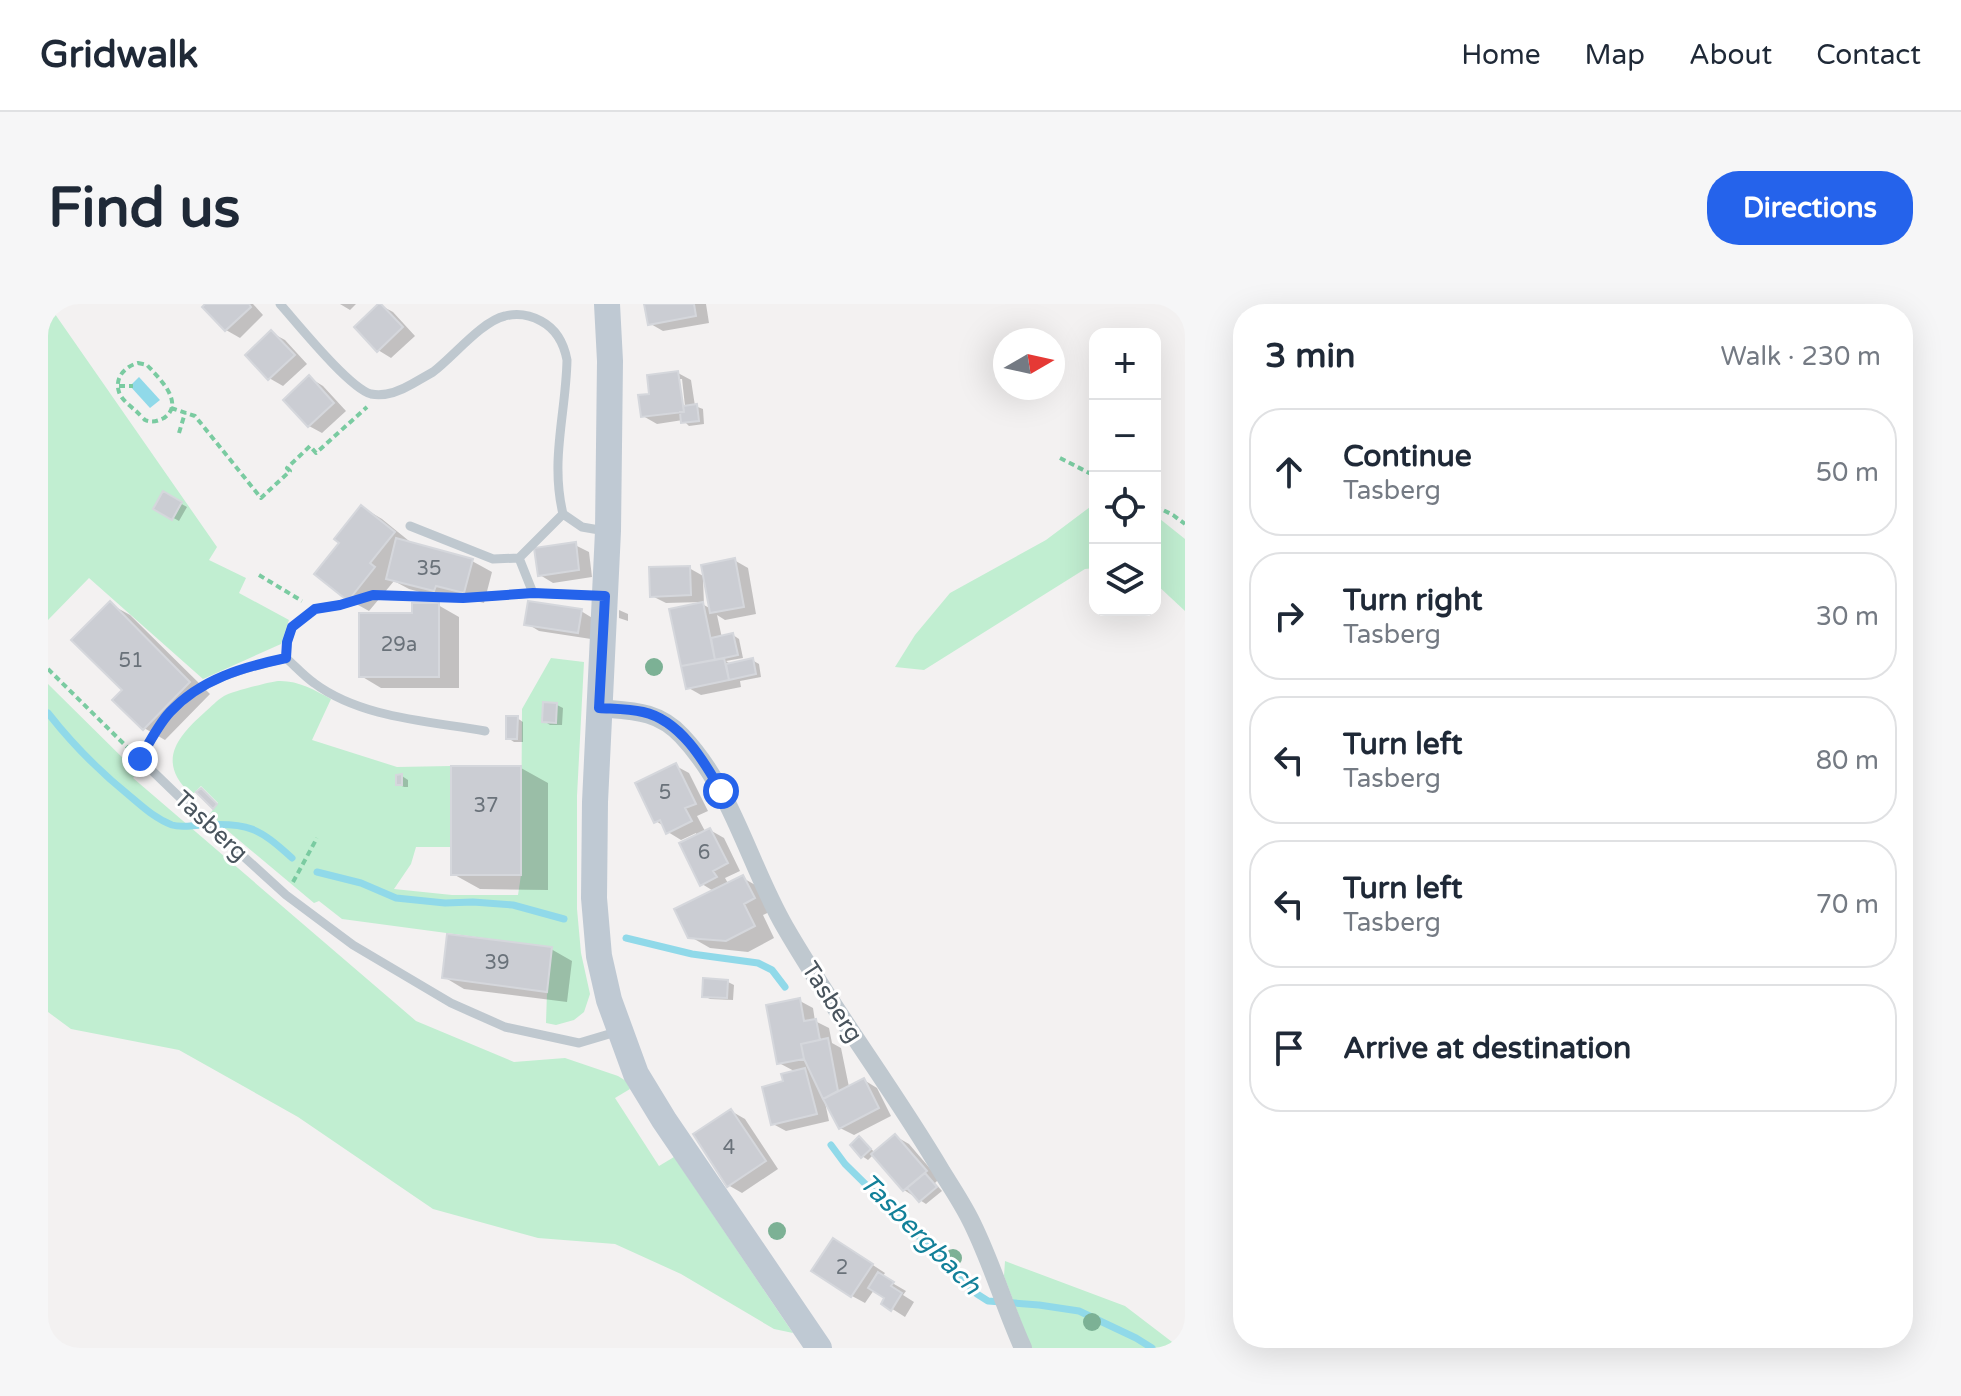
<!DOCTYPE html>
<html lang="en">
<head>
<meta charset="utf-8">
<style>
	:root { --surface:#fff; --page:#f6f6f7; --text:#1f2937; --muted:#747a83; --line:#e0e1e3; --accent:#2563eb }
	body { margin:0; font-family:"Varela Round",sans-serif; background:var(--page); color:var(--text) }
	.controls { position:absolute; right:24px; top:24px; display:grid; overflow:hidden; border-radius:16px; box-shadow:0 8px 32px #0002 }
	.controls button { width:72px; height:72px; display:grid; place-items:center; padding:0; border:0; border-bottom:2px solid var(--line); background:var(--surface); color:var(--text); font:40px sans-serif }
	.compass { position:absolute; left:945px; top:24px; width:72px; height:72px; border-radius:50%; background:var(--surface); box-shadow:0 8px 32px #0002; rotate:81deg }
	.stop { position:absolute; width:24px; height:24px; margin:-18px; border:6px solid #2563eb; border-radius:50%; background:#fff }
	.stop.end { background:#2563eb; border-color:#fff; box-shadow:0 2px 8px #0008 }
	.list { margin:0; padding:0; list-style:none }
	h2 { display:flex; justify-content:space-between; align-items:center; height:104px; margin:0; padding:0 32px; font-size:34px }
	h2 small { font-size:26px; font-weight:400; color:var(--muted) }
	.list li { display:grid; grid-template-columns:52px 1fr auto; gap:24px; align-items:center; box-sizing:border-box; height:128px; margin:0 16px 16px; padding:0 16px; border:2px solid var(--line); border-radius:32px }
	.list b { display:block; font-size:30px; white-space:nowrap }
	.list p { margin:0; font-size:26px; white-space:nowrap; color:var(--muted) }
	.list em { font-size:26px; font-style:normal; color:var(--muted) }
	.icon { flex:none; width:44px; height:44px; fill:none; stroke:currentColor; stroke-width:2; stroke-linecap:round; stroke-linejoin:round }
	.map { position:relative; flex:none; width:1137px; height:1044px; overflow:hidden; border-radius:32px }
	header { display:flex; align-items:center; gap:48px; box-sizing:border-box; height:112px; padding:0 40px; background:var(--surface); border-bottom:2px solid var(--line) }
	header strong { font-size:38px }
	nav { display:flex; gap:44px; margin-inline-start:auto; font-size:28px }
	.intro { display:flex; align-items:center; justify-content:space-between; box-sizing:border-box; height:192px; padding:0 48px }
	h1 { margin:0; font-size:56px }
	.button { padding:20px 36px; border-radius:32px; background:var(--accent); color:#fff; font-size:28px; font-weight:700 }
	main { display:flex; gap:48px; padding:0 48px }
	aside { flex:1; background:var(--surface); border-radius:32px; box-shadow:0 8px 32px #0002 }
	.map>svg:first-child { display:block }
	.green { fill:#c1eed1 }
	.water { fill:#90d9e9 }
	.shadow { fill:#0003; fill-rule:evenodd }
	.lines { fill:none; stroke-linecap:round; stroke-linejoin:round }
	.stream { stroke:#90d9e9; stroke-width:7 }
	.building { fill:#cbcdd3; stroke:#d5d7dc; stroke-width:2 }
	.path { stroke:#7acba1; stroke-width:4; stroke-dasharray:6 4; stroke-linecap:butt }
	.lane { stroke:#bfc8cf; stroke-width:9 }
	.street { stroke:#bfc8cf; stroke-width:18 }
	.secondary { stroke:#bfc9d3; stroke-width:26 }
	.tree { fill:#7cb195 }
	.route { stroke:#2563eb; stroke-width:10 }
	.labels { text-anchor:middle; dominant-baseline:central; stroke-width:6; stroke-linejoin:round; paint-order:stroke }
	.number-label { font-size:20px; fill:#6a727a }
	.street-label { font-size:24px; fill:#49545d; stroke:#fff }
	.water-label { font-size:26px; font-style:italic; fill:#128099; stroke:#fff }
</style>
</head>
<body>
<header>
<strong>Gridwalk</strong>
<nav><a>Home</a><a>Map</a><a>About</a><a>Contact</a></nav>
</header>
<div class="intro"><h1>Find us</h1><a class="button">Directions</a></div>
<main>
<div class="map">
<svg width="1137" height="1044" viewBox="0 0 1137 1044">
	<rect width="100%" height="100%" fill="#f3f1f1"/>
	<path class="green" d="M0,0L169,243L161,256L198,274L191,289L241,316L233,340L155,375L41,274L0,316Z
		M1042,203L1047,204V264L1037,265L876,366L847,363L867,331L902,289L998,236Z
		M1107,211L1137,235V307L1107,279Z
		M503,354L536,358L529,492V605L533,649L542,690L536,708L526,716L508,721L498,719L499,688L504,643L294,615L271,597L266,599L161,511L170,499L153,482L146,489L143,490C108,458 129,433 157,408C163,403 169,396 176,392C183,388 221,378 230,377C249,376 267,386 283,395L264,436L349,463L403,462V543H368L363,560L346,585L404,591H470L473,571L474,405Z
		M0,380L89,468L85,474L368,717L466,758L517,754L570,772L578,777L582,785L567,794L611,862L626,853L745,1029L726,1025L633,970L567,940L490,934L385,905L250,813L131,746L23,725L0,708Z
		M957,957L1077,1002L1132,1044H983L956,972Z"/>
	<path class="water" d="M91,73L112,96L102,104L82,82Z"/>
	<path class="shadow" d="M159,0H205L215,11L192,34L178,26L157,3Z
		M292,0H308L302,6Z
		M598,0H658L661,19L615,27L601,19Z
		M332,1L345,8L367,32L343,54L330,46Z
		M224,29L237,36L259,60L235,82L221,74Z
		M630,69L643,76L647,102L655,105L656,120L641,122L635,116L609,120L595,112L603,92ZM630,75H634L638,111L634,112Z
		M262,74L275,82L298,107L274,129L261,122Z
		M116,190L139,203L131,217L108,204Z
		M314,203L334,215L366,241L424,257L444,268L436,299L409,292L407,298L361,285L346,277L321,307L301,296L293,238Z
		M527,241L541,248L544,273L505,279L492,271Z
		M686,256L700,264L708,310L677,316L669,311L674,334L685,331L691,335L695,354L678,357L684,361L704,356L711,360L713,373L692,377L693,383L653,391L639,383L654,298L618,299L604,292L641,264L657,273ZM657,274L663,305L656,301L655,275Z
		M62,300L82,311L162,390L117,436L96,424L77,386Z
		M390,301L411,313V384H333L313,372Z
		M571,306L580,310V317L571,314Z
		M533,307L546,315L543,335L491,327L478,319Z
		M509,401L515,404L514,421H502L496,417Z
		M469,414L475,418V438H466L460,434Z
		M628,462L641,469L660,507L649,512L658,529L662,526L676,534L692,567L677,574L681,581L695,574L716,586L726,606L715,611L726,634L700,648L662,644L641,632L667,588L654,580L648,529L633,536L620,528L617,523L608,517Z
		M473,464L500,479V586L432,585L405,570Z
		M354,472L360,476V483H356L350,480Z
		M503,645L524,657L519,698L416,685L396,673Z
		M680,678L686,681L685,696L662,695L656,692Z
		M752,697L765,704L767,717L781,724L784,739L793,744L801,783L816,776L829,784L843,812L806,831L792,824L777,794H776L781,817L738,827L725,820L738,779L748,768L731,759Z
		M683,807L697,815L730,865L694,889L680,881Z
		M847,832L861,840L891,875L887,879L894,887L878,900L856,886L826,850L820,856L814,852L811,835L817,838L827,849Z
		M799,944L837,969L834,973L858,987L855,991L866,998L857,1013L835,999L839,993L826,986L817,999L804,992Z"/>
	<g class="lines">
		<path class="stream" d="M0,409C25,441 52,468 83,493C96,504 108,515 124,521C134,524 145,521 155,521C200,518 211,524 244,554
			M269,568L313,579L348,594L397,599L425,598L465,601L516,615
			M578,634L644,650L710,659L724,666L737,683
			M783,841L797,860L929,990L940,997L991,1001L1031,1007L1088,1034L1104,1044"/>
	</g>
	<path class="building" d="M157,0H201L203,3L177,27L154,3Z
		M330,0H333L355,23L329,48L306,23Z
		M596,0H646L648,12L600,21Z
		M223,26L247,51L220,76L197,51Z
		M630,67L636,108L593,113L590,91L601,90L599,71Z
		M261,71L286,99L260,123L235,96Z
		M649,100L651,117L633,119L632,108H636L635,102Z
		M115,187L134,198L124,216L105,205Z
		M313,201L347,228L322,259L327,263L300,297L266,270L291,239L286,235Z
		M348,234L425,255L416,289L388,282L386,287L338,275Z
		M528,238L531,266L490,272L486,244Z
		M687,254L696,303L662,309L653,261Z
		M642,262L643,291L602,293L601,263Z
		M62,297L142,378L95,426L64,396L74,386L23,336Z
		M480,297L534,305L530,329L476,321Z
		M655,298L667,356L633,362L621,305Z
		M364,299H391V373H311V309H364Z
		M685,329L690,351L667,356L663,334Z
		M676,354L681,376L638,385L633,362Z
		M705,354L708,370L681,376L678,360Z
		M495,398L509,399L508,419L494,418Z
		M458,412H470L469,435H458Z
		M628,459L648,500L637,504L644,517L618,530L612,516L606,519L587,479Z
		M403,462H473V571H403Z
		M354,470V481H348V471Z
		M153,484L169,500L165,505L148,488Z
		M662,524L680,559L665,567L669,573L652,582L631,539Z
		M695,571L707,594L696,600L707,622L678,637L640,634L626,605Z
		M399,630L504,643L499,688L394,674Z
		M655,674L680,676L679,694L654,693Z
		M752,694L756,717L768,715L772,736L753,740L756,755L729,760L718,701Z
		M780,734L790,787L775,795L756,755L753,740Z
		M757,764L769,810L723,821L714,783L735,777L733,770Z
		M816,774L831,804L791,825L775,795Z
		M683,805L718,857L679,883L645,830Z
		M847,830L879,867L855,887L823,850Z
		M811,832L823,845L813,854L802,841Z
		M877,869L889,883L871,898L859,884Z
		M785,934L825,960L803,993L763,967Z
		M830,968L846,978L843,982L854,989L843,1007L833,1000L836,994L820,984Z"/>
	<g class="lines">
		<path class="path" d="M90,59L99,61C110,73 138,99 116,114C110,117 104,119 97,116C95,114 90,109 88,107C82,102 73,95 71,88C66,73 78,62 90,59Z
			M71,82H85
			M123,104L147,112L213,194L242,167L239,164L262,142L268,149L319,103
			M131,129L137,109
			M1012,154L1047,172
			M1107,202L1125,211L1137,220
			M211,271L254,297
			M0,365L81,445
			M245,578L269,534"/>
		<path class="lane" d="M232,0C249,19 301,84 323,90C338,93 352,87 364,80C371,76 378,72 385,68C405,53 434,17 457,12C469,9 482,11 493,17C508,25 516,40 519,56C518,109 502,156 515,210L534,223L557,227
			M362,222L445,255L471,254L515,210
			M471,254L485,289
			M238,354C195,364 153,375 122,408C110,421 101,440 92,455L150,511L238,591L305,641L403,699L457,723L531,739L568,728
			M437,427C380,417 313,414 266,379C256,372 247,362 238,354L239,338L244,323L267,305L292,301L325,291L415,294L485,289L553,292"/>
		<path class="street" d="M551,404C584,407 610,406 634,432C685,486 701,561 737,623C786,708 845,785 894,868C904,884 914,899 922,915C943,956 956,1002 975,1044"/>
		<path class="secondary" d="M559,0L562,57L560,227L547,498L546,594L551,652L561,696L588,770L616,816L771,1044"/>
	</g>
	<g class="tree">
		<circle cx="606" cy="363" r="9"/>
		<circle cx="729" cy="927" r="9"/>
		<circle cx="905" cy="954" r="9"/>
		<circle cx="1044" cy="1018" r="9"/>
	</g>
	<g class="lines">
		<path class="route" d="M92,455C101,439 110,421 122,408C153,375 195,363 238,354L239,338L244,323L267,305L292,301L325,291L415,294L485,289L557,292L551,404C566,405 581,405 595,408C632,416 656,457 673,487"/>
	</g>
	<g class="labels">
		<g class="number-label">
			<text x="381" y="265">35</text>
			<text x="351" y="341">29a</text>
			<text x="83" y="357">51</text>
			<text x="617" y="489">5</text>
			<text x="438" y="502">37</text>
			<text x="656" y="549">6</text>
			<text x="449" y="659">39</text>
			<text x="681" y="844">4</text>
			<text x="794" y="964">2</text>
		</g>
		<g class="street-label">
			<text transform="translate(163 522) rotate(43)">Tasberg</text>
			<text transform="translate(784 698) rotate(57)">Tasberg</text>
		</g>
		<g class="water-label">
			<text transform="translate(872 930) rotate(45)">Tasbergbach</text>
		</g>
	</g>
</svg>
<div class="controls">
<button>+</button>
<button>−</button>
<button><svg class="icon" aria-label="locate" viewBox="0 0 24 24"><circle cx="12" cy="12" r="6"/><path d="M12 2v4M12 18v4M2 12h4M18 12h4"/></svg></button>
<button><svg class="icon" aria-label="layers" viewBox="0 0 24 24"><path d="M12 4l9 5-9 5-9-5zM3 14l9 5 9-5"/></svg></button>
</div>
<svg class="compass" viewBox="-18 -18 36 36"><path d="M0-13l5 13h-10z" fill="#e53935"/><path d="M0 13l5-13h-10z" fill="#747a83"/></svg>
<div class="stop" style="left:673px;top:487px"></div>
<div class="stop end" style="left:92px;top:455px"></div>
</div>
<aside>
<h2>3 min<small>Walk · 230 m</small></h2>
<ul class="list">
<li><svg class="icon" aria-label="ahead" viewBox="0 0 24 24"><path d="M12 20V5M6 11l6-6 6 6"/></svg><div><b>Continue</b><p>Tasberg</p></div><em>50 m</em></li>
<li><svg class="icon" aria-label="right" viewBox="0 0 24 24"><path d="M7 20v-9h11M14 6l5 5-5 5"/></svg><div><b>Turn right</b><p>Tasberg</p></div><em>30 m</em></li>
<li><svg class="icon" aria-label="left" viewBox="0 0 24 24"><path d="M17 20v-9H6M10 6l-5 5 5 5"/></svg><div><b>Turn left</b><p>Tasberg</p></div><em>80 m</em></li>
<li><svg class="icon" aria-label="left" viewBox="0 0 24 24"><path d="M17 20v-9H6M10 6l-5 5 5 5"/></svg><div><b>Turn left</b><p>Tasberg</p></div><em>70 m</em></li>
<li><svg class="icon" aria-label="arrive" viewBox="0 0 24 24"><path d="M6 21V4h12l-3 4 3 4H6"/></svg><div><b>Arrive at destination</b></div></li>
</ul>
</aside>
</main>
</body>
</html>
